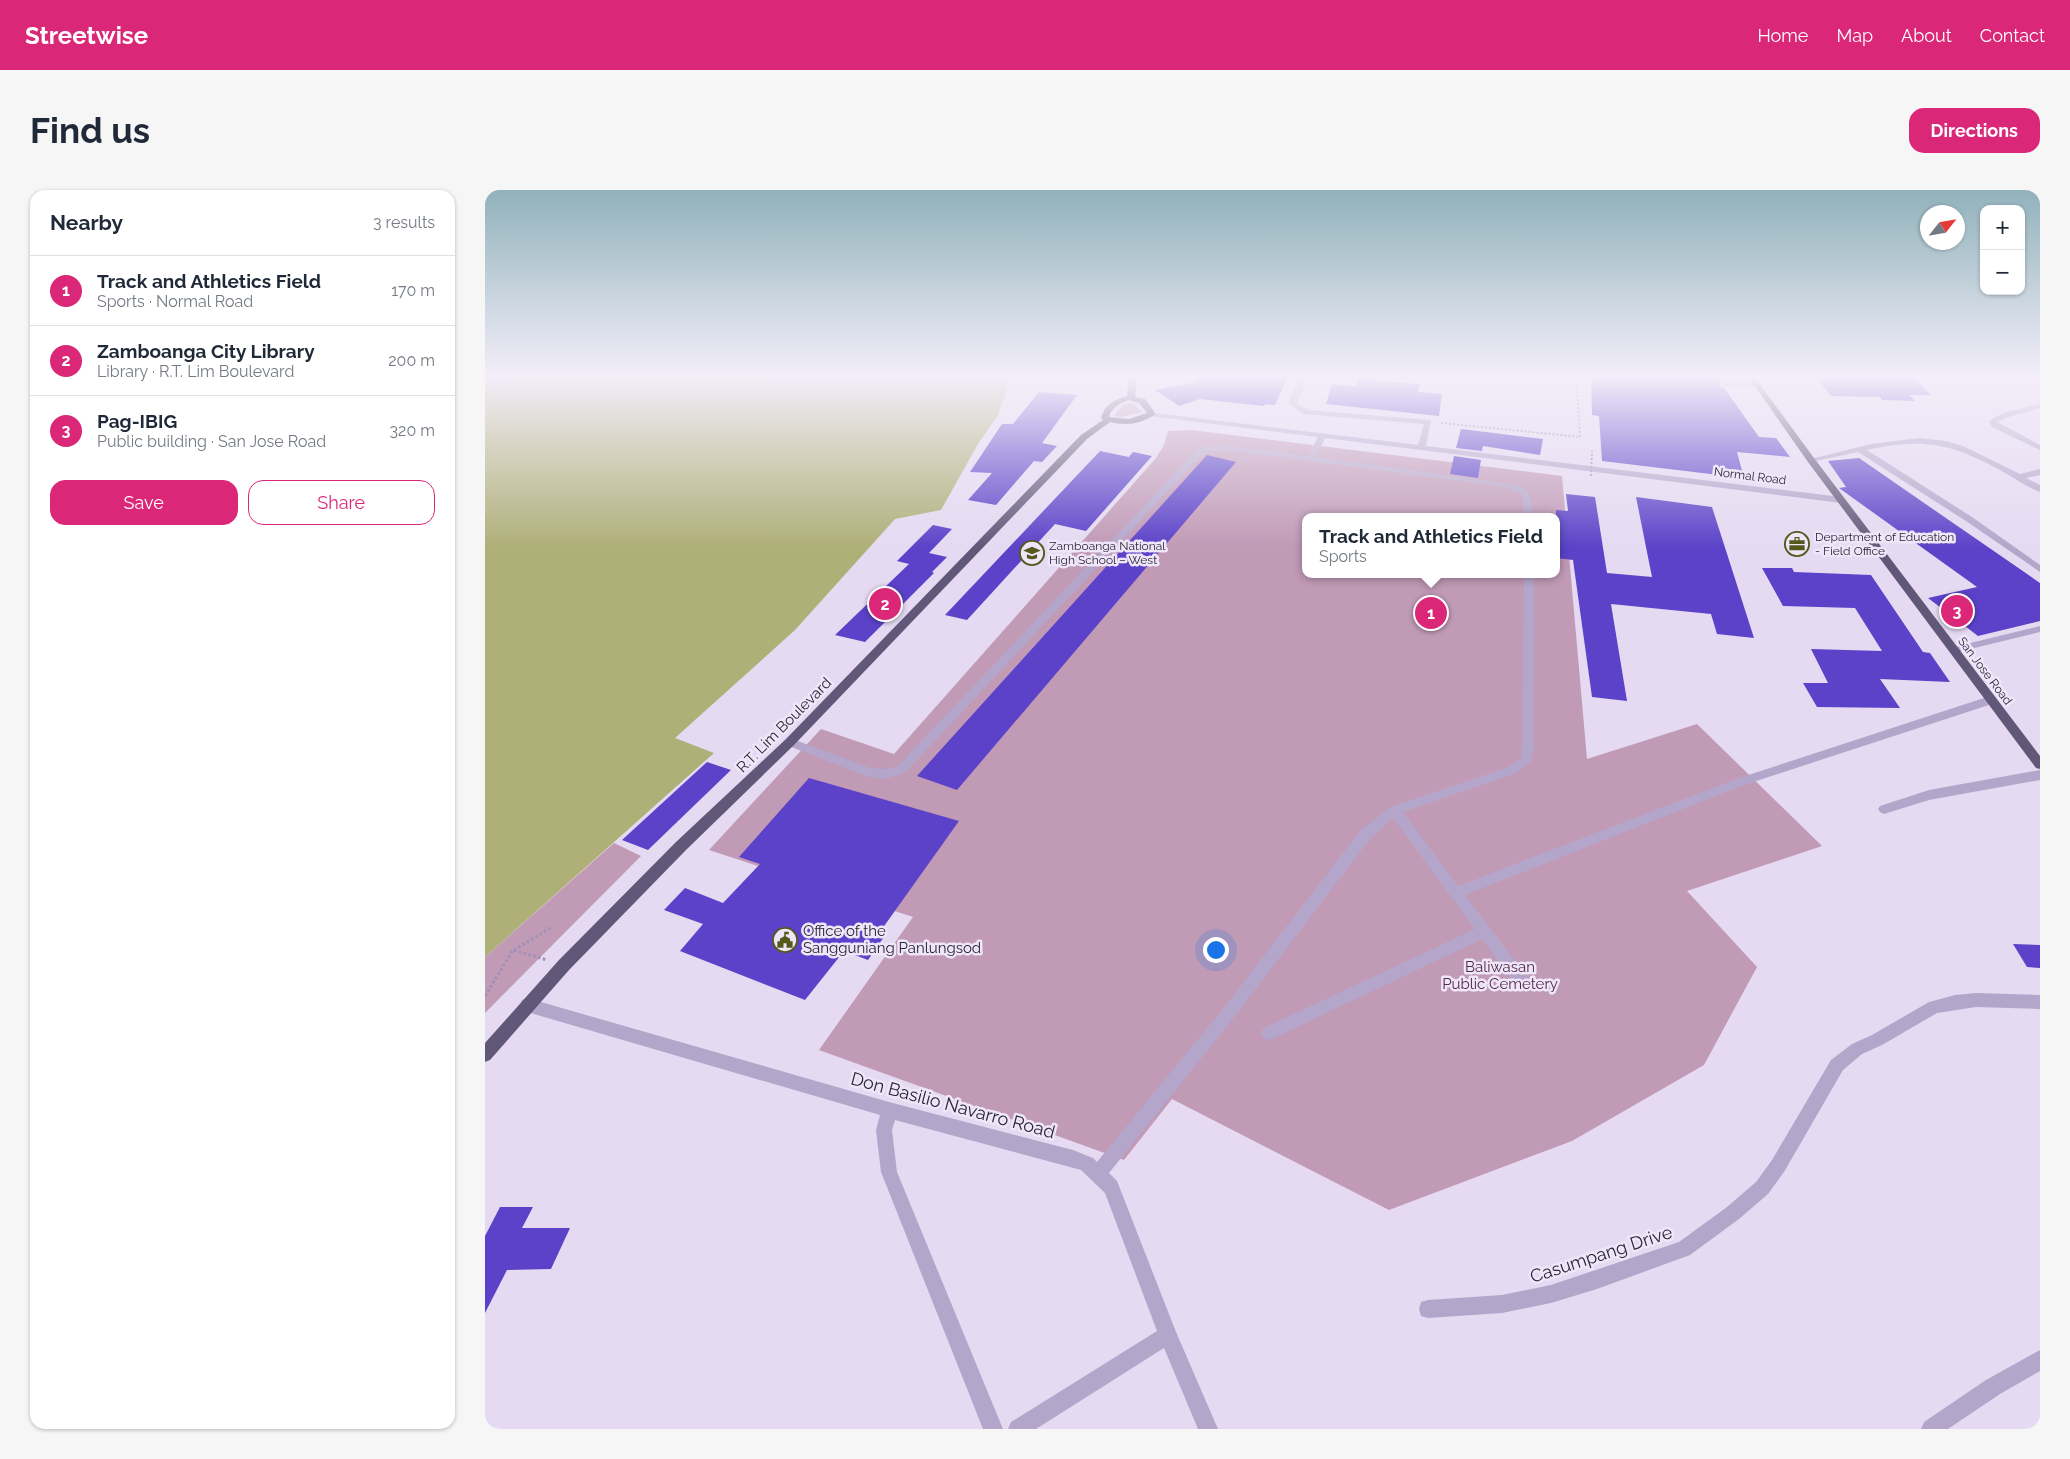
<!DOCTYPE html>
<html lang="en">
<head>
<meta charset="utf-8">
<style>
	:root { --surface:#fff; --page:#f6f6f7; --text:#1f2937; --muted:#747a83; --line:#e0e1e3; --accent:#db2777 }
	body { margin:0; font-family:Raleway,sans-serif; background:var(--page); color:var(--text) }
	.controls { position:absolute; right:15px; top:15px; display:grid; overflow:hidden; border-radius:10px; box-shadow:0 1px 4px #0004 }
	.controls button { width:45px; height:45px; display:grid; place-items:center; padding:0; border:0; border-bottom:1px solid var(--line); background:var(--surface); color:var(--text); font:25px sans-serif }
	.compass { position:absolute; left:1435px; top:15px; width:45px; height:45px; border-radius:50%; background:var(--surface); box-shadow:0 1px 4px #0004; rotate:59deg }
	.you { position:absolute; left:730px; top:759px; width:18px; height:18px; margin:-12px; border:4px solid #fff; border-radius:50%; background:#1a73e8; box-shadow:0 0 0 8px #1a73e833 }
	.badge { display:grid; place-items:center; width:32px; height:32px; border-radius:50%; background:var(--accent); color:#fff; font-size:16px; font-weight:700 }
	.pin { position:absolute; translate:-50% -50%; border:2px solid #fff; box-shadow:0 1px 5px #0006 }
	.popup { position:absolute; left:817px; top:323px; width:258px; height:65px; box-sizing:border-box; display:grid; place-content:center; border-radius:10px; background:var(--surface); filter:drop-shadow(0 1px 4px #0005); font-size:16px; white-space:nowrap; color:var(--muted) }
	.popup b { font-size:19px; color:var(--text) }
	.popup::after { content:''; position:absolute; left:50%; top:100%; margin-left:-10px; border:10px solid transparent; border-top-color:var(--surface) }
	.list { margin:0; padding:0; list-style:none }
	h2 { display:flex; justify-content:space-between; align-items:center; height:65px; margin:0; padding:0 20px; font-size:21px }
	h2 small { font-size:16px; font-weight:400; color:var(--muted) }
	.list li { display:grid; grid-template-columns:32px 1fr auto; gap:15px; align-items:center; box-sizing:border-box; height:70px; padding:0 20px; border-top:1px solid var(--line) }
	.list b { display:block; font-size:19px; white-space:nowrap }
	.list p { margin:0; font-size:16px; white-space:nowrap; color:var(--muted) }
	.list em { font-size:16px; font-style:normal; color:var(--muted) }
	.actions { display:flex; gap:10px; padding:15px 20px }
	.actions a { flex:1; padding:11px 0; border:1px solid var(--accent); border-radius:15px; text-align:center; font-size:18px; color:var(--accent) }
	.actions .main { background:var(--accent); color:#fff }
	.map { position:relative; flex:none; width:1555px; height:1239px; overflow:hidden; border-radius:15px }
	header { display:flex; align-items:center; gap:30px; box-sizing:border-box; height:70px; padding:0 25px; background:var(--accent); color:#fff }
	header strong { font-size:24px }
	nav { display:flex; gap:28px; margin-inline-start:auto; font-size:18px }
	.intro { display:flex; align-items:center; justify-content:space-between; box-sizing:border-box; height:120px; padding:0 30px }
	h1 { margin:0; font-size:35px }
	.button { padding:12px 22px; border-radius:15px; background:var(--accent); color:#fff; font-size:18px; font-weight:700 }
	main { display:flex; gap:30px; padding:0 30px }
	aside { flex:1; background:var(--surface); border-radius:15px; box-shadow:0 1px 4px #0004 }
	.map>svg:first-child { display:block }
	.green { fill:#c19ab6; fill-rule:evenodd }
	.water { fill:#afaf78 }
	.building { fill:#5b42c8 }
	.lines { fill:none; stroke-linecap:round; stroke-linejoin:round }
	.path-far1 { stroke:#9e90b6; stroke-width:2; stroke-dasharray:2 2; stroke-linecap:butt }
	.path { stroke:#9e90b6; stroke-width:3; stroke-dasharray:2.5 2.5; stroke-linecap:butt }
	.minor { fill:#b4a6ca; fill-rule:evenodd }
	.major { fill:#615778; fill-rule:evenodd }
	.path-bridge { stroke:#9e90b6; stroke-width:2; stroke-dasharray:2 2; stroke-linecap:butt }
	.labels { text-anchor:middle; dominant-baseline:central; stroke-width:5; stroke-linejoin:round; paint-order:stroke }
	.far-street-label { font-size:12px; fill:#2b2736; stroke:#efe6fa }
	.far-poi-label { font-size:12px; fill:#2b2736; stroke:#efe6fa; text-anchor:start }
	.street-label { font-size:15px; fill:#2b2736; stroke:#efe6fa }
	.poi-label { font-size:15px; fill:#2b2736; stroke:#efe6fa; text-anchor:start }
	.park-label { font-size:15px; fill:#542a47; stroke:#efe6fa }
	.near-street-label { font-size:18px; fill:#2b2736; stroke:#efe6fa }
</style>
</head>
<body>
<header>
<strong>Streetwise</strong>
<nav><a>Home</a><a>Map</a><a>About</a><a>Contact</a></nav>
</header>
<div class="intro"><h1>Find us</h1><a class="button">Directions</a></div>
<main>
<aside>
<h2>Nearby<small>3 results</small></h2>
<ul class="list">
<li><span class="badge">1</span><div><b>Track and Athletics Field</b><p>Sports · Normal Road</p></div><em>170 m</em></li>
<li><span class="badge">2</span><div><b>Zamboanga City Library</b><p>Library · R.T. Lim Boulevard</p></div><em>200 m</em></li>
<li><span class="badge">3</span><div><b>Pag-IBIG</b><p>Public building · San Jose Road</p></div><em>320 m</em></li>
</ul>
<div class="actions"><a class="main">Save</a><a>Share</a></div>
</aside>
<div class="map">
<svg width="1555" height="1239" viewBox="0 0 1555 1239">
	<rect width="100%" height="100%" fill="#e5daf2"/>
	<path class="green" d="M643,213L649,214L657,222L637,227L629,226L639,214Z
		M706,240L1077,286L1102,569L1212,534L1337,656L1202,701L1272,777L1219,875L1087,951L904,1020L687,909L639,970L334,860L428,727L224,660L336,539L409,564L671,268L679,255L683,241ZM821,327H1071V384H821Z
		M129,653L156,666L0,823V767Z"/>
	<path class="water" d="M0,185H527L513,225L493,254L456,320L410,329L310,440L190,548L229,563L0,767Z"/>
	<path class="building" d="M715,185L756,187L757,185L803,186L790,215L780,214L779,216L715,209L694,216L670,200L710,192Z
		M1106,185H1230L1235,191V197L1239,198L1274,247L1291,248L1305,267L1252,262L1259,288L1117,271L1114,226L1107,225Z
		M1329,185H1426L1446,205H1424L1430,211L1397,210L1395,207L1346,206Z
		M874,189L935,194L933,202L957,204L954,226L841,214L847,194L871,196Z
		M554,202L592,205L557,253L572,256L557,272L549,271L511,315L483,310L507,283L485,282L517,234H528Z
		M976,239L1058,249L1055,265L998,256L997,261L971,258Z
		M615,261L644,267L648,262L667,266L601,341L570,334L482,430L460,425Z
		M722,265L751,272L472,600L432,586Z
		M969,266L996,270L993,288L965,284Z
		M1374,268L1555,393V431L1493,446L1443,408L1492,397L1354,298L1361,297L1343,271Z
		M1081,304L1110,307L1122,383L1167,387L1151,307L1227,317L1269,448L1232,444L1226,424L1126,414L1142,511L1107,507L1088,370L1071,368V320L1083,321Z
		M448,335L467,339L444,363L462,367L447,382L449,383L380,452L350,445L424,374L412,371Z
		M1277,378H1307L1309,382L1386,385L1438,462L1445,463L1465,492L1395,489L1415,518L1332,517L1318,493H1343L1326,459L1397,461L1370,418L1298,416Z
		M222,572L246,580L163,660L137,650Z
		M324,588L474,631L397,739L403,741L383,770L359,761L320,810L195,761L218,734L179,720L200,698L238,713L275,674L254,667Z
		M1528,754L1555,755V778L1542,777Z
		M15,1017H48L37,1038H85L66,1079L22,1080L0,1123V1046Z"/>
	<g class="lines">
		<path class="path-far1" d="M935,193L937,185
			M956,233L1095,247L1091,185"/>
		<path class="path" d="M29,760L67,737
			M0,806L28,760L62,770"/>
		<path class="minor" d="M816,185H822L824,187L812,213L823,220L946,230L941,256L1356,307L1360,310L1356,313L840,248L831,267L1032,295C1047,301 1047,312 1047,327H1039L1037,305L1020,297L744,260L723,261L713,269L421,582L401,589L384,587L301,555L299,552L305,548L385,578L401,579L413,576L707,265L718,257L744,256L823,266L833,247L665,226H662V222L933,255L939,234L818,224L804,214V210L816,187Z
			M1236,192L1273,193L1277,195L1273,197L1239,196H1236Z
			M1555,214V218L1524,227L1512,232L1555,255V260L1507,237L1504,231L1518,223Z
			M1434,248L1461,251L1478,256L1535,284L1555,279V285L1541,288L1555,295V302C1541,297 1528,287 1515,280C1465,253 1437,248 1382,260L1487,327L1555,375V382L1481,331L1373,262L1326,272L1322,270L1386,254Z
			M1039,384H1049V558L1046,572L1029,584L918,622L973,696L1251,589L1502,507H1510L1512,510L1510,513L1259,595L980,705L1044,789L1046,794L1044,799L1039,801L1034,799L997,749L789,848L784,850L779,848L776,843L779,838L990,739L908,628L885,649L747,830L624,983L632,991L691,1142L733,1239H713L679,1158L551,1239H523L526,1232L672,1141L620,1003L596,980L410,930L407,940L412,982L518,1239H498L396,982L391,940L395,925L42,822L37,820L35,815L37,810L42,808L404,912L588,960L608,968L612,972L737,820L875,641L905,617L1021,578L1035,570L1037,558Z
			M1555,436V442L1469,463L1464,460L1469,457Z
			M1555,580V590L1444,610L1399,624L1395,622L1393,619L1395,616L1444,600Z
			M1491,803L1555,805V819L1491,817L1452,823L1397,855L1377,864L1358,880L1299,982L1283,1004L1254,1029L1205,1065L1112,1099L1066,1113L1017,1123L943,1128L936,1126L934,1119L936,1112L943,1110L1017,1105L1066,1095L1194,1052L1242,1017L1271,992L1287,970L1346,870L1367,854L1387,845L1444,812L1470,805Z
			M1555,1160V1181L1515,1204L1463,1239H1436L1439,1232L1501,1190Z"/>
		<path class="major" d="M644,185H652L650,207L660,209L670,223L669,225C656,234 640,236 625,232L602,249L309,555L201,660L84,780L5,870L0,872V853L74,770L191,652L301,549L596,245L618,230L616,228C619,215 631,209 642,206ZM644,210L654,213L662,223L644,229L624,227C626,218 635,213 644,210Z
			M1262,185H1268L1329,268L1555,566V579L1551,578L1323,272Z"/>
		<path class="path-bridge" d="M1106,286L1107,261"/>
	</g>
	<linearGradient id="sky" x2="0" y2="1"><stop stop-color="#91b2bb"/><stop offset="0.52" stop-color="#f3eef9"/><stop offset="1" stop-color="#f3eef9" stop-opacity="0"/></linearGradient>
	<rect width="1555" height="358" fill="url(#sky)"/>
	<defs>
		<symbol id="office-ring" viewBox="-11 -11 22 22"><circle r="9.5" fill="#efe6fa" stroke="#57581c" stroke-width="1.5"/><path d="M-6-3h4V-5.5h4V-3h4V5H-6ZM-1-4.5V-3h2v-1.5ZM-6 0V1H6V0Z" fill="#57581c"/></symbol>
		<symbol id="school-ring" viewBox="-11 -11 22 22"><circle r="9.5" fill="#efe6fa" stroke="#57581c" stroke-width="1.5"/><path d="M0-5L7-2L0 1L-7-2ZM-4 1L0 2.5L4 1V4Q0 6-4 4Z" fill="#57581c"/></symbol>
		<symbol id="civic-ring" viewBox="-11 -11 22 22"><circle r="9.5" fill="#efe6fa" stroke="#57581c" stroke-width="1.5"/><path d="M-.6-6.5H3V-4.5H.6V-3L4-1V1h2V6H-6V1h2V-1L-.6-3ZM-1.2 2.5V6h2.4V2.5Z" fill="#57581c"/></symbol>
	</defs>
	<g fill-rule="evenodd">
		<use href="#office-ring" x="1298" y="340" width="28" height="28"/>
		<use href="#school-ring" x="533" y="349" width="28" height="28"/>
		<use href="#civic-ring" x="286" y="736" width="28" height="28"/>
	</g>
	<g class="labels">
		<g class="far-street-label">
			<text transform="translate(1265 286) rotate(7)">Normal Road</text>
			<text transform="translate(1500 481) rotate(53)">San Jose Road</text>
		</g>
		<g class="far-poi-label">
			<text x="1330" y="347">Department of Education<tspan x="1330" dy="14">- Field Office</tspan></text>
			<text x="564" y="356">Zamboanga National<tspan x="564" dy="14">High School – West</tspan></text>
		</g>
		<g class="street-label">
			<text transform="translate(299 535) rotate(-45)">R.T. Lim Boulevard</text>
		</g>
		<g class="poi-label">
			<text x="318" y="741">Office of the<tspan x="318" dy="17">Sangguniang Panlungsod</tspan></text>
		</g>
		<g class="park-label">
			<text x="1015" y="777">Baliwasan<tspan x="1015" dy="17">Public Cemetery</tspan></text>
		</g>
		<g class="near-street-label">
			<text transform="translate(468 915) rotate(15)">Don Basilio Navarro Road</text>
			<text transform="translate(1116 1064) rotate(-18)">Casumpang Drive</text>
		</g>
	</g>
</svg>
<div class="controls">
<button>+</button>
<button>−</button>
</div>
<svg class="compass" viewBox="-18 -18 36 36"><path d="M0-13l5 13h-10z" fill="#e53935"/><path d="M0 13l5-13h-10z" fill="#747a83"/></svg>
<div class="you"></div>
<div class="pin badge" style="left:946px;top:423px">1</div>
<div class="popup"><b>Track and Athletics Field</b>Sports</div>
<div class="pin badge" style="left:400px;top:414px">2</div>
<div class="pin badge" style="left:1472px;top:421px">3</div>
</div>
</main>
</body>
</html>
